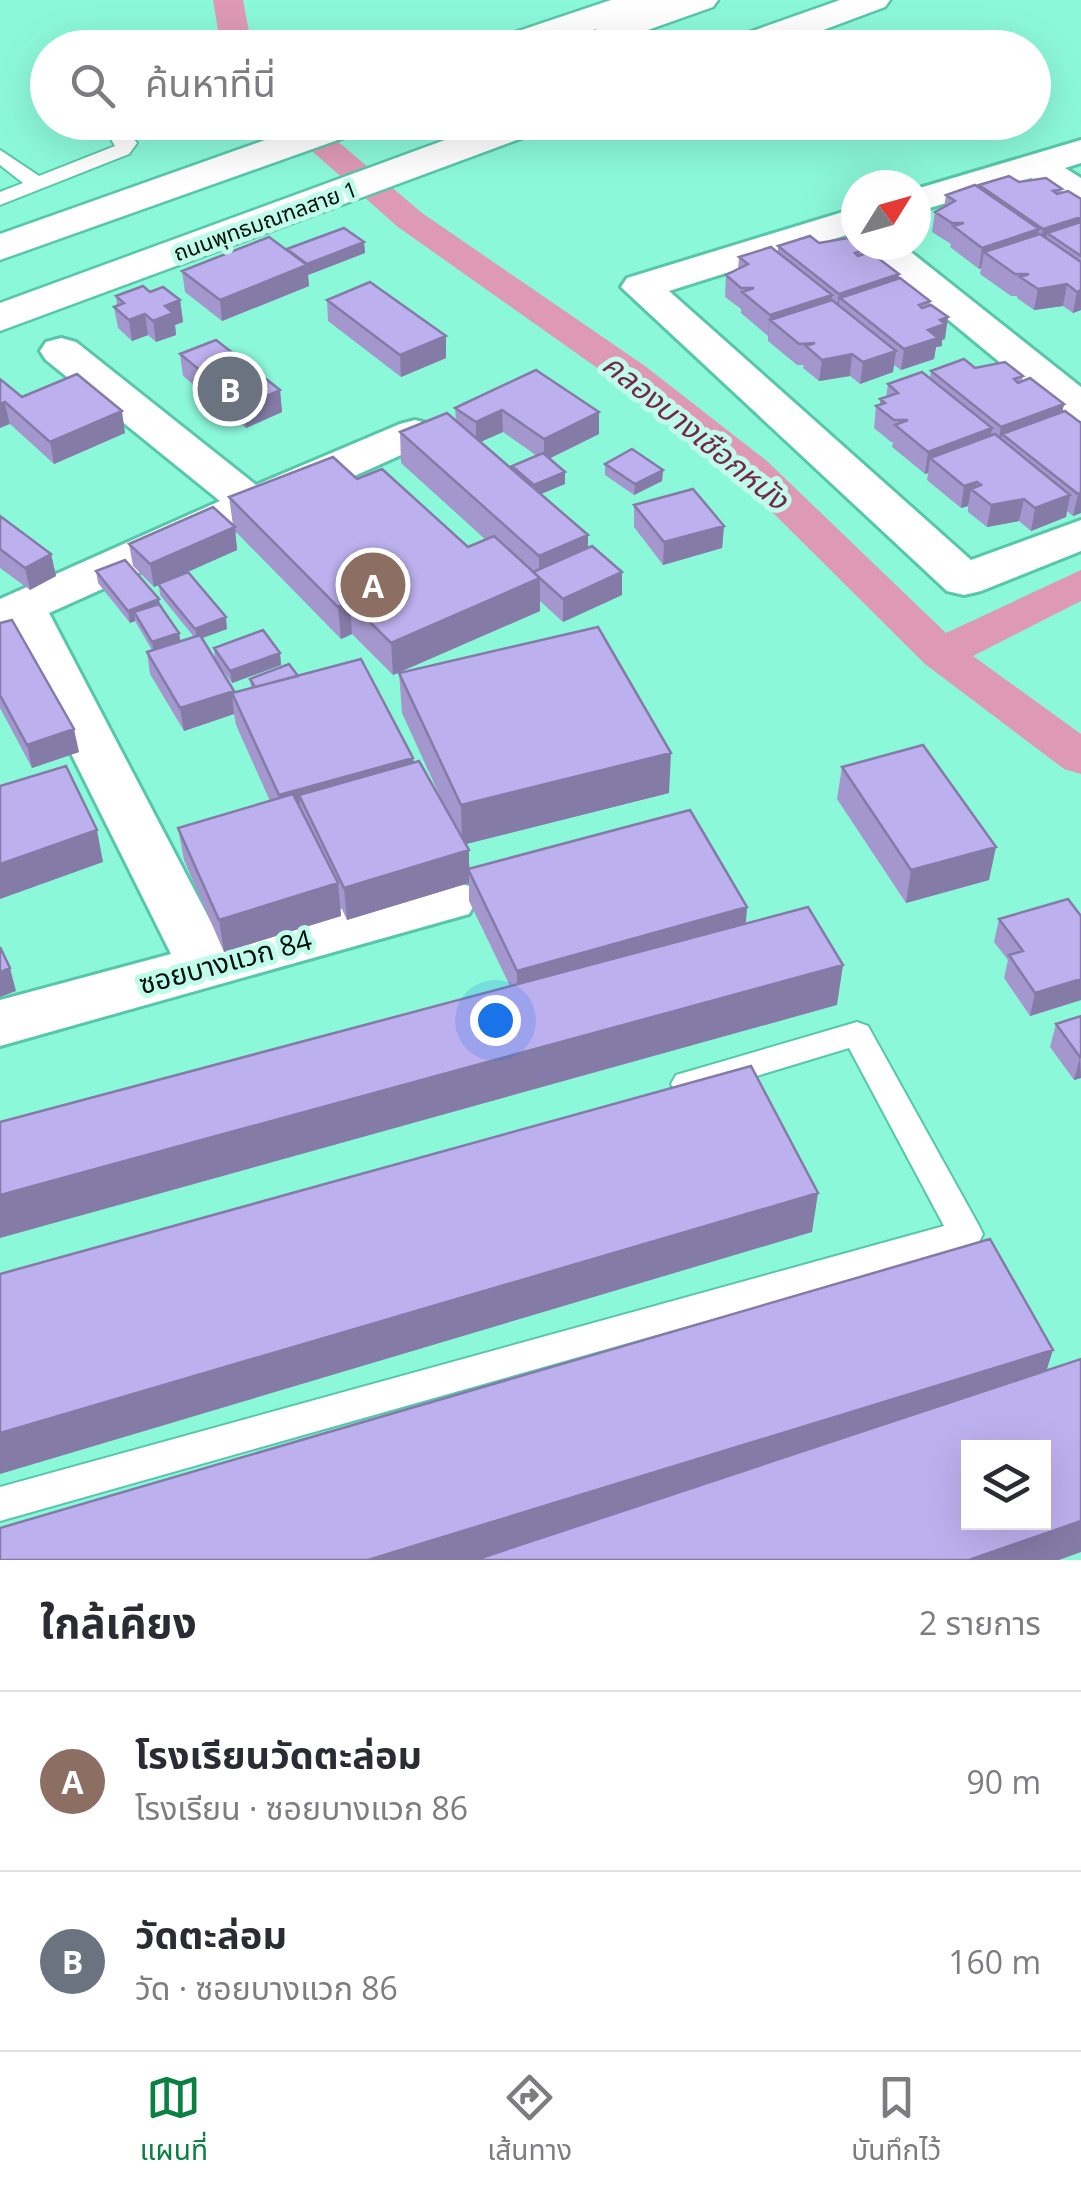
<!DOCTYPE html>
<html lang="th">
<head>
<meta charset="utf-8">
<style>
	:root { --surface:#fff; --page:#f7f7f7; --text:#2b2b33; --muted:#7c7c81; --line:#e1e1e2; --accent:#0b8043 }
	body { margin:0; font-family:"Open Sans","Noto Sans Thai",sans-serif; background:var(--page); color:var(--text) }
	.controls { position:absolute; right:30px; bottom:30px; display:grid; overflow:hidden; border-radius:0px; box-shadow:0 10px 40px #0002 }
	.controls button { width:90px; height:90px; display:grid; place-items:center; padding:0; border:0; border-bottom:2px solid var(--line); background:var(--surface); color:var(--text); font:50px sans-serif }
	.compass { position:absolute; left:841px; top:170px; width:90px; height:90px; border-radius:50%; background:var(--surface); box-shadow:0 10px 40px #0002; rotate:53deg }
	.you { position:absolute; left:495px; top:1020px; width:35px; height:35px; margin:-25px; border:8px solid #fff; border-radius:50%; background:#1a73e8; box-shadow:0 0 0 15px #1a73e833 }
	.badge { display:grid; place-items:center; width:65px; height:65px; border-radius:50%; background:var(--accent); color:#fff; font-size:32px; font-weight:700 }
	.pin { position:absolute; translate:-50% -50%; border:5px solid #fff; box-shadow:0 2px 10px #0006 }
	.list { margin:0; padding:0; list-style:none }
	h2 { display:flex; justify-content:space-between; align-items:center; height:130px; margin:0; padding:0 40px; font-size:42px }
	h2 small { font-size:32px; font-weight:400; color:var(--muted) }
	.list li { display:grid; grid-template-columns:65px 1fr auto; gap:30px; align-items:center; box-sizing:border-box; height:180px; padding:0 40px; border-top:2px solid var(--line) }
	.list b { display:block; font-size:38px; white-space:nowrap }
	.list p { margin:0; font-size:32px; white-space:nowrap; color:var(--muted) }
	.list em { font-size:32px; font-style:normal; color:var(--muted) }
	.icon { flex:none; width:55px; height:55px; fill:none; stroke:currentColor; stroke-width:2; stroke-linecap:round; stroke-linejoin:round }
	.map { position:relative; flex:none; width:1081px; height:1560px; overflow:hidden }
	.search { position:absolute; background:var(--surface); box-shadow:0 10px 40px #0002; left:30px; right:30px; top:30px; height:110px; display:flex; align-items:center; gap:25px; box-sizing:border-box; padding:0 35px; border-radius:55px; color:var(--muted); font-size:38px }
	.sheet { height:490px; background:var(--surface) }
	nav { display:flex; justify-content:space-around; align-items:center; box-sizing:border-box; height:140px; border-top:2px solid var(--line); background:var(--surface); font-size:28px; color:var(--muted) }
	nav a { display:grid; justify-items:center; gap:5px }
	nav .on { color:var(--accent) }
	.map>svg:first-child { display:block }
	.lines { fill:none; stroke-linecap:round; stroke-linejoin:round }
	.canal { fill:#de9ab5; fill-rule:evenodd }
	.lane-casing { stroke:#58c6aa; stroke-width:4 }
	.street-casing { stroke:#58c6aa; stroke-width:6 }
	.secondary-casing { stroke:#58c6aa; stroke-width:5 }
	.lane { fill:#fff; fill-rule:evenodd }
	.street { fill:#fff; fill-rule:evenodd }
	.secondary { fill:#fff; fill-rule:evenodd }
	.wall { fill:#a397cd; fill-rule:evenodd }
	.shaded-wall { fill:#847ba7 }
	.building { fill:#bdb0ee; stroke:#847ba7; stroke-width:2.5; fill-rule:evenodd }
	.labels { text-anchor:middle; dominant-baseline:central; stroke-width:10; stroke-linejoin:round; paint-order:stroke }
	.far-street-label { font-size:22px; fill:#00110b; stroke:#c0fce9 }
	.street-label { font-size:28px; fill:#00110b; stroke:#c0fce9 }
	.water-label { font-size:30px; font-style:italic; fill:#75274d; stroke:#c0fce9 }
</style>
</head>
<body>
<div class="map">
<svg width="1081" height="1560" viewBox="0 0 1081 1560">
	<rect width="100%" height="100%" fill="#8cf8da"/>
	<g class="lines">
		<path class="canal" d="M213,0H243L252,48H221Z
			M279,122H315L422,213L645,366L767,461L946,633L1081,570V601L973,656L1081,734V774L1064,769L925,664L739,479L617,382L398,227Z"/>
		<defs>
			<path id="lane" d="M101,122H120L137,143L129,154L0,205V192L23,183L0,165V150L39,176L115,146Z
				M857,1022L868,1026L978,1224L983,1234L978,1244L0,1521V1487L944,1226L849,1048L687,1097L676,1093L671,1084L676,1075Z"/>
			<path id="street" d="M1081,140V163L1065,168L1081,178V206L1068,203L1031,178L916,212V189Z
				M856,208V232L669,291L971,560L1081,520V551L981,591L964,595L947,591L621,287L627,278Z
				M858,245H902L1081,387V421L1066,417Z
				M61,338L76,342L256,485L400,424L415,420L430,424L437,433L430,442L49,613L221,941L449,880L469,886L477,900L469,914L0,1046V1000L171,954L10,631L0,634V599L220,501L46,360L40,351L46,342Z"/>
			<path id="secondary" d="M611,0H718L713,7L611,43L598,40L596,29L541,48H487L492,40Z
				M840,0H890L885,7L775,48H722L727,40Z
				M316,122H372L366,130L0,260V234Z
				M494,122H550L544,130L0,331V303Z"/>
		</defs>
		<use href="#lane" class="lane-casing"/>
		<use href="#street" class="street-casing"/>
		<use href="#secondary" class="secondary-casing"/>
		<use href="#lane" class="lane"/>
		<use href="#street" class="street"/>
		<use href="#secondary" class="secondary"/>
	</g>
	<path class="wall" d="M1019,182L1062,189L1061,193L1081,199V310L1073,313L1063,306L1034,310L1017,298V296H1011L980,274L981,268L979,269L950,247L951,244L932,232L935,212L944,207L946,195L979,187V185Z
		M364,242L365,253L308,275L309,286L222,321L185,292L182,271L287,250Z
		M819,243L864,250L863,254L899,274L898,279L930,301V305L945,339L942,340V346L936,347L934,359L901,370L894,365L893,372L860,384L850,376L819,381L803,368L804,365H797L768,341V336L741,313V309L725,297L726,275L738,269L739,257L778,252V246Z
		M150,292L180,300L183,322L175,325L176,335L156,342L148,335L132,341L118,328L114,307L117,306L116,296Z
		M327,300L446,358L401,377L328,321Z
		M180,354L280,390L282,412L246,428L183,376Z
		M975,368L1023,376L1022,381L1064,404L1062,412L1081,513L1073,516L1067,511L1066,517L1031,531L1019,521L987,527L968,512V506L961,508L927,480L928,473L925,474L892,447L893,442H891L874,428L876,406L880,405V399L886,397L888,384L930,378L931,371Z
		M536,370L599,434L549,459L565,484L540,494L588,535V548L622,572V595L563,622L540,601V611L393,675L352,634L341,639L235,531L237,550L173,578L227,629L202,638L215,660L214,648L280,653L281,665L232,683L216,661L234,692L251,688L250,679L298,676L413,758L414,762L444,805L402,713L399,673L669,793L466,844L470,868L747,907L746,924L837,1005L510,986L469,901V883L347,920L340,905L341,916L224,952L184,860L178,828L270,801L236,725L234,714L184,731L150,674L147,652L152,650L135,621L130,623L98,583L96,571L160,605L179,633L180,641L194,637L160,595L159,585L154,587L133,566L129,544L233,525L229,497L357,479L468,547L486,540L401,463L400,432L456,421L455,408ZM503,432L537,456L512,466V470L480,442Z
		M0,379L22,397L125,433L54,464L10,424Z
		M605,464L663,470L662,481L634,495L605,475Z
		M634,505L724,526L722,548L663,565L634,527Z
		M0,516L51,554L56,576L30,590L0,568Z
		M0,623L79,752L32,768L0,708Z
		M842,767L989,880L906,903L837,799Z
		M1081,916V1000L1030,1016L1004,978L1008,960L994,942L999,919Z
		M1081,1016V1078L1074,1080L1050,1047L1056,1024Z"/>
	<path class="shaded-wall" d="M1081,217V236L1047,233L1045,248L1039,250L1043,229Z
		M1039,229L1036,250L984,252L981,268L979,269L982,248Z
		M364,242L365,253L308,275L309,286L222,321L220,300Z
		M899,274L896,295L840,298L836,315L839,294Z
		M1067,284L1063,306L1034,310L1038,289Z
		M1081,290V310L1073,313L1077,292Z
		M832,295L829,316L770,320L768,336L770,315Z
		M180,300L183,322L175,325L176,335L156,342L153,321L165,306Z
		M145,314L148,335L132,341L129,320Z
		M948,317L945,339L942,340V346L936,347L934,359L901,370L904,349L940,320Z
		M446,336V358L401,377L400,355Z
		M896,351L893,372L860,384L863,362Z
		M852,354L850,376L819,381L822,360Z
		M280,390L282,412L246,428L244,406Z
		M5,402L10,424L0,428V404Z
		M1064,404L1059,426L1002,434L999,448L997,449L1001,427Z
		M502,410L503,432L476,444V422Z
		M122,411L125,433L54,464L50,442Z
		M599,412V434L544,461V439Z
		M992,428L989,450L930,458L928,473L925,474L928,452Z
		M663,470L662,481L634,495L635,484Z
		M565,472V484L534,497V485Z
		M977,482L975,492L971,489L968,506L961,508L964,486Z
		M1081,493V513L1073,516L1078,494Z
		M1070,495L1066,517L1031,531L1035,508Z
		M1024,499L1019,521L987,527L991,505Z
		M724,526L722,548L663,565L664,542Z
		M235,527L237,550L154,587L150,564Z
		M588,535V567L540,579V611L393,675L391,643L539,578V556Z
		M51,554L56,576L30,590L25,568Z
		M622,572V595L563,622V599Z
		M159,599L161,611L134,612L135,621L130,623L128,611Z
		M350,602L352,634L341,639L338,607Z
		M226,617L227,629L197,640L195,629Z
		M179,633L181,645L154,653L152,642Z
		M280,653L281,665L232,683L230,671Z
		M234,691L232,693L234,714L184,731L180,708Z
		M74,729L79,752L32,768L27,745Z
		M671,753L669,793L462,845L461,805Z
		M413,758L415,790L299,795L302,822L283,827L279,795Z
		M97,830L103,862L0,899V864Z
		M996,847L989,880L906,903L911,870Z
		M469,850V883L347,920L344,888Z
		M338,883L341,916L224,952L219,920Z
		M747,907L744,940L517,1003V971Z
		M843,965L837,1005L0,1238V1195Z
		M10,968L16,991L0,997V972Z
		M1081,979V1000L1030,1016L1035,993Z
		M1080,1057L1081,1078L1074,1080Z
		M818,1193L812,1232L0,1474V1433Z
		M1053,1350L1041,1388L488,1560H368Z
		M1081,1521V1552L1059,1560H969Z"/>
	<path class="building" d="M1009,176L1019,182L1046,178L1062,189L1053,191L1057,194L1068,191L1081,199V217L1043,229L979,185Z
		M975,185L1039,229L982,248L953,226L964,223H952L935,212L955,201L946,195Z
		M1081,222V256L1047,233Z
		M344,228L364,242L307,264L287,249Z
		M1040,234L1081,262V290L1077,292L1067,284L1038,289L1020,277L1029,274H1015L984,252Z
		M810,236L819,243L848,238L864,250L855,253L858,256L870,252L899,274L839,294L778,246Z
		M269,237L307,265L220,300L182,271Z
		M771,247L832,295L770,315L742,292L754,288H741L726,275L748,264L739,257Z
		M900,278L930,301L919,305L922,308L931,305L948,317L940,320L945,324L928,330L938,338L904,349L840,298Z
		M370,282L446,336L400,355L327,300Z
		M143,286L150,292L163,287L180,300L165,306L173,313L153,321L145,314L129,320L114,307L124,303L116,296Z
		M832,300L896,351L863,362L852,354L822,360L806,346L815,343L799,344L770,320Z
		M216,340L280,390L244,406L180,354Z
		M964,359L975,368L1005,362L1023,376L1014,379L1018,383L1030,378L1064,404L1001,427L931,371Z
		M536,370L599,412L544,439L502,410L476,422L455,408Z
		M922,372L992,428L928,452L895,425L908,420H894L876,406L885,403L880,399L898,393L888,384Z
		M77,374L122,411L50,442L5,402L0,404V379L22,397Z
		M1065,411L1081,423V493L1078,494L1002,434Z
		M447,413L588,535L539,556L400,432Z
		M995,434L1070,495L1035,508L1024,499L991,505L971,489L981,485L977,482L964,486L930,458Z
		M632,449L663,470L635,484L605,464Z
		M543,453L565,472L534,485L512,466Z
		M333,457L357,479L382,469L468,547L494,536L540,578L391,643L350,602L338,607L229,497Z
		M693,489L724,526L664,542L634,505Z
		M213,507L235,527L150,564L129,544Z
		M0,516L51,554L25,568L0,549Z
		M592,546L622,572L563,599L533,572Z
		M125,560L159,599L128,611L96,571Z
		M188,572L226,617L195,629L158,584Z
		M159,604L179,633L152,642L134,612Z
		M12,620L74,729L27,745L0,695V623Z
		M598,627L671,753L461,805L399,673Z
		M263,630L280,653L230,671L214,648Z
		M200,635L234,691L180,708L147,652Z
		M361,659L413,758L279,795L232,693Z
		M289,664L298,676L255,687L250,679Z
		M923,745L996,847L911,870L842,767Z
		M419,761L469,850L344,888L299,795Z
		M66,766L97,830L0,864V786Z
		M293,794L338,883L219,920L178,828Z
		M690,810L747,907L517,971L468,869Z
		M1068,899L1081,916V979L1035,993L1009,955L1023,951L999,919Z
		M808,907L843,965L0,1195V1122Z
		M0,947L10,968L0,972Z
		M1081,1016V1057H1080L1056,1024Z
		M751,1066L818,1193L0,1433V1274Z
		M990,1239L1053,1350L368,1560H0V1528Z
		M1081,1359V1521L969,1560H475ZM968,1448H1044V1522H968Z"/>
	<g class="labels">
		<g class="far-street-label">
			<text transform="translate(265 220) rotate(-20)">ถนนพุทธมณฑลสาย 1</text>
		</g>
		<g class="street-label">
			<text transform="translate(225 961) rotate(-15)">ซอยบางแวก 84</text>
		</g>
		<g class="water-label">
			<text transform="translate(696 431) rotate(39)">คลองบางเชือกหนัง</text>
		</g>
	</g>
</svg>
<div class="controls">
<button><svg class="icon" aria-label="layers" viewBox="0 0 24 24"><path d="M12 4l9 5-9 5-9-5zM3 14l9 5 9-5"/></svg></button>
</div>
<svg class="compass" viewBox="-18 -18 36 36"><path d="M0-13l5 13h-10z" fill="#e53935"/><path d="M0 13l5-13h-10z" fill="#7c7c81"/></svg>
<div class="you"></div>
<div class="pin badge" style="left:373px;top:585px;background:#8d6e63">A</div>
<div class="pin badge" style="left:230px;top:389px;background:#6b7280">B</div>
<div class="search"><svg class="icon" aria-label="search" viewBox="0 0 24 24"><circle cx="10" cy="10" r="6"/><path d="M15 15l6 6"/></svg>ค้นหาที่นี่</div>
</div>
<section class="sheet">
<h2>ใกล้เคียง<small>2 รายการ</small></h2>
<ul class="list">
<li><span class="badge" style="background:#8d6e63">A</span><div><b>โรงเรียนวัดตะล่อม</b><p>โรงเรียน · ซอยบางแวก 86</p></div><em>90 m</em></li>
<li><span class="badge" style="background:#6b7280">B</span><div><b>วัดตะล่อม</b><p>วัด · ซอยบางแวก 86</p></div><em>160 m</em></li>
</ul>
</section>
<nav>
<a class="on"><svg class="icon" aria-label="map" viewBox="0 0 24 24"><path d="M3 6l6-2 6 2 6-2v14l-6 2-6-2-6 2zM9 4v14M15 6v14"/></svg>แผนที่</a>
<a><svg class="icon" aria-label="directions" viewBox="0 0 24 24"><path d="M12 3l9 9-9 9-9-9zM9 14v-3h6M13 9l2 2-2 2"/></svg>เส้นทาง</a>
<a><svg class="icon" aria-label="saved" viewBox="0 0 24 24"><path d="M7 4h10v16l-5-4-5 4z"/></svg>บันทึกไว้</a>
</nav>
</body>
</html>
